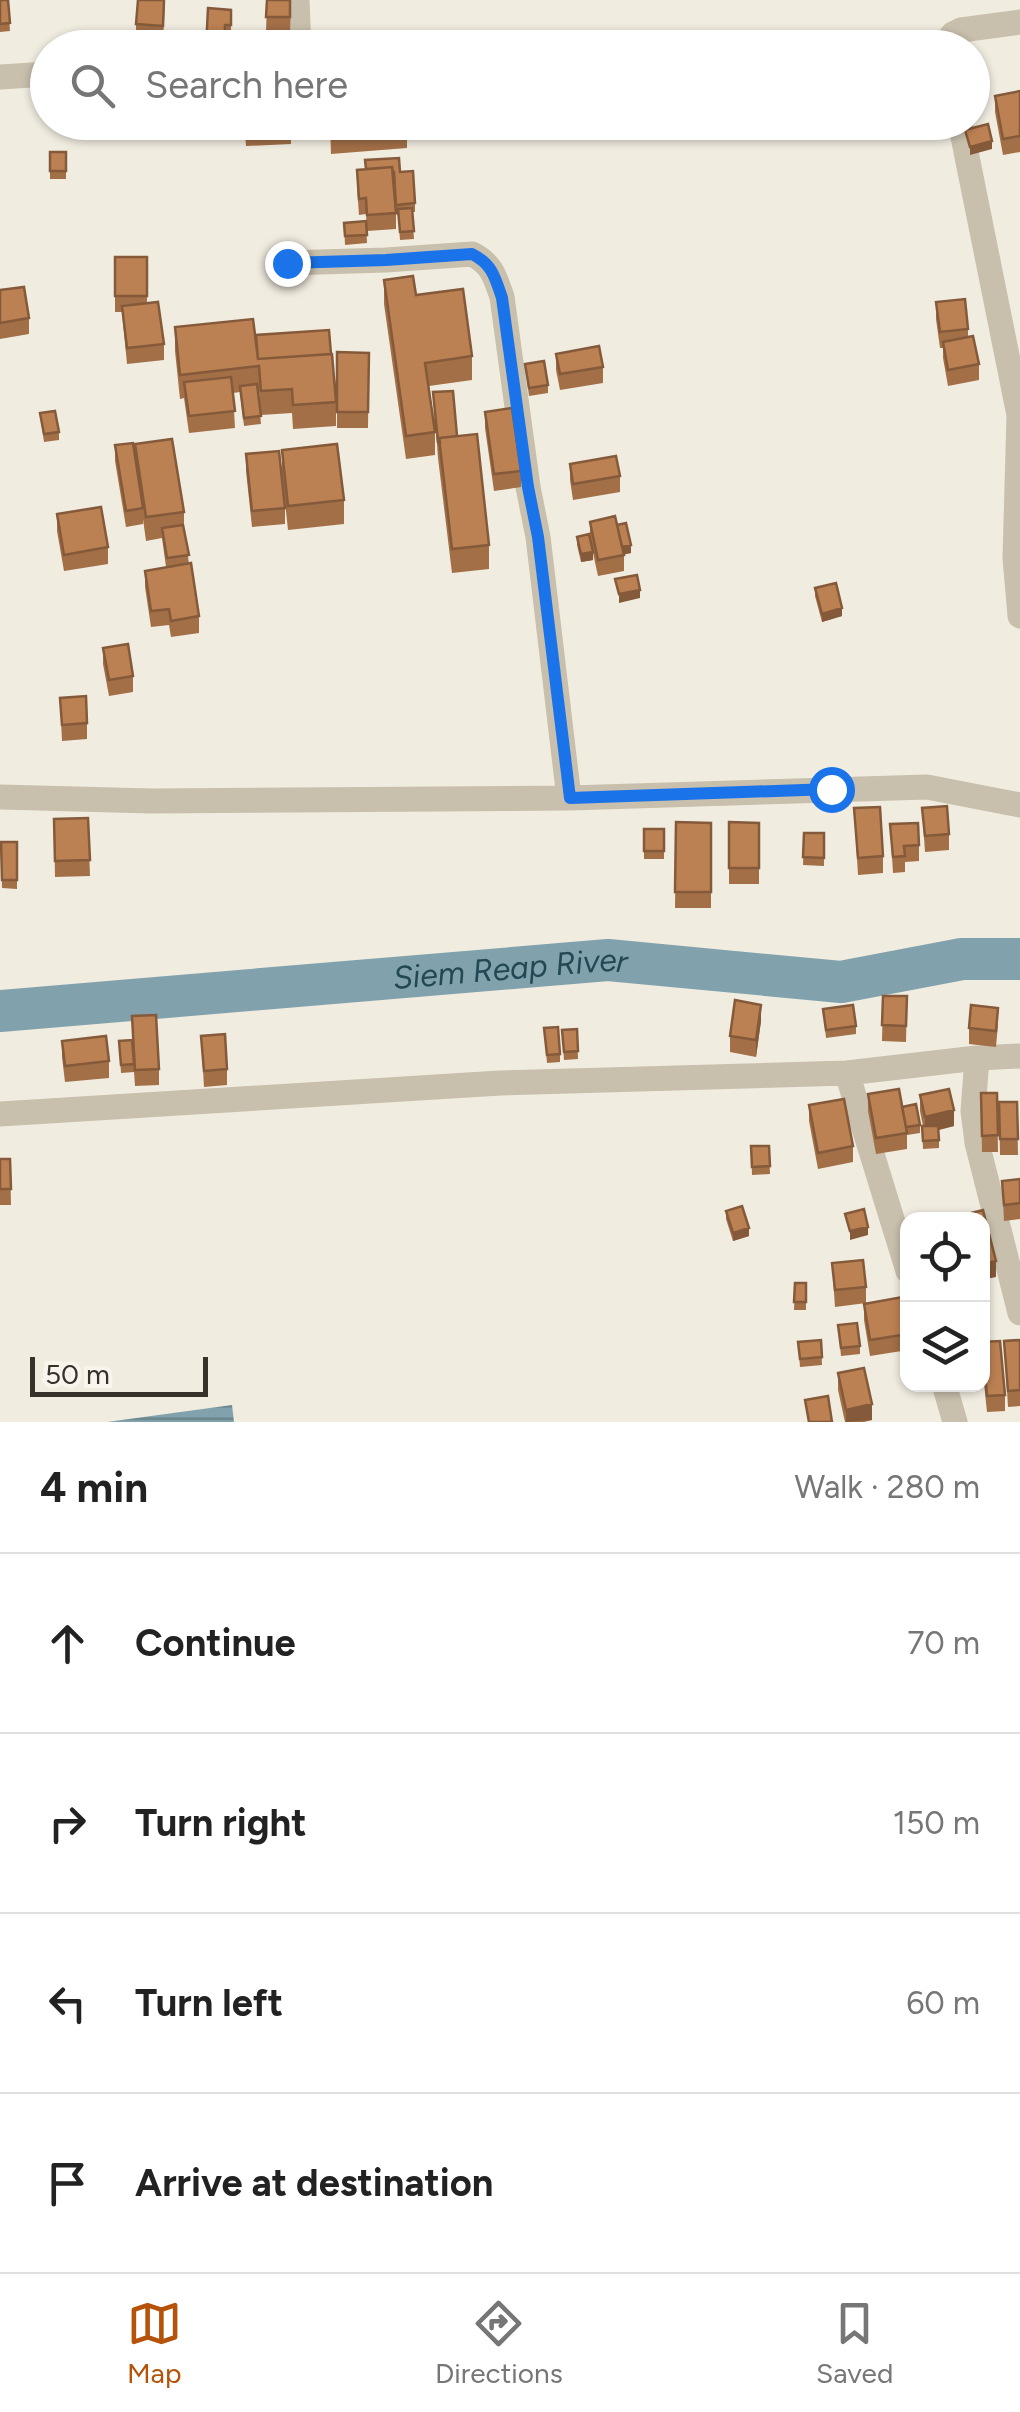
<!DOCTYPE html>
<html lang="en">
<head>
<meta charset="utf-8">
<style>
	:root { --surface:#fff; --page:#f6f6f6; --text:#222; --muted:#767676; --line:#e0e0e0; --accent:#b45309 }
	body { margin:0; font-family:Figtree,sans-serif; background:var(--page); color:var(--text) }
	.controls { position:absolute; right:30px; bottom:30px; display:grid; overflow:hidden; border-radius:20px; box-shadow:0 2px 8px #0004 }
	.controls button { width:90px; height:90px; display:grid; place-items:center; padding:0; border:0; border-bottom:2px solid var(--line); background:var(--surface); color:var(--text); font:50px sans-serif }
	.scale { position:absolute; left:30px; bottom:25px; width:178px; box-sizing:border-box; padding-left:10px; border:5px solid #37312a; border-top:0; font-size:28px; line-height:35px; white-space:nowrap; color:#37312a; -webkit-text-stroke:8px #f9f5ec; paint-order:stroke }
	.stop { position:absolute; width:30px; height:30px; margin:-22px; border:8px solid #1a73e8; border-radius:50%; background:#fff }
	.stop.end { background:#1a73e8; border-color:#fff; box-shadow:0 2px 10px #0008 }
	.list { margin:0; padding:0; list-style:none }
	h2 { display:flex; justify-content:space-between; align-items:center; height:130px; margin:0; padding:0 40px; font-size:42px }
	h2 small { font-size:32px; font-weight:400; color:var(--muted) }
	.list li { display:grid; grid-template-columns:65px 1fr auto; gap:30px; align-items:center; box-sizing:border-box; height:180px; padding:0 40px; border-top:2px solid var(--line) }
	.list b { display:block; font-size:38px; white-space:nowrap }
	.list em { font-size:32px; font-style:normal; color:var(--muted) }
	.icon { flex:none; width:55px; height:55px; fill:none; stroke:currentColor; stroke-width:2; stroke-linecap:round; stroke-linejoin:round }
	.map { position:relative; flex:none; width:1020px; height:1422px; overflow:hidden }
	.search { position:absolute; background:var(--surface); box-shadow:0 2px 8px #0004; left:30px; right:30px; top:30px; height:110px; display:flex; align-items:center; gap:25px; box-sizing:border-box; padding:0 35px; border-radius:55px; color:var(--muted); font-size:38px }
	.sheet { height:850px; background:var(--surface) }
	nav { display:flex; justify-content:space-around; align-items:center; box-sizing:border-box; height:140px; border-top:2px solid var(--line); background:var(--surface); font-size:28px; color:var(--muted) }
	nav a { display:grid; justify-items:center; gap:5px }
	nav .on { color:var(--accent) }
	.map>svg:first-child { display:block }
	.water { fill:url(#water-rules) }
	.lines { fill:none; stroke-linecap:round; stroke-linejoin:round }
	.river { stroke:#81a2ac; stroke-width:42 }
	.minor { stroke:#c8bfac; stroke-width:25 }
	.wall { fill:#a26f47 }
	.shaded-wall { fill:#845a3a }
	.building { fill:#bc8153; stroke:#845a3a; stroke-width:2.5 }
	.route { stroke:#1a73e8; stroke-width:12 }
	.labels { text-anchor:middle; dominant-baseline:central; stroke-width:9; stroke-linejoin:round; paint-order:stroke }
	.water-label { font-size:32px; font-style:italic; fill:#234855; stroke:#f9f5ec }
</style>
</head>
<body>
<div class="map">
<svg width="1020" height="1422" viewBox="0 0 1020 1422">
	<defs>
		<pattern id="water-rules" width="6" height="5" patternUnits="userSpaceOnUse" patternTransform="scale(2.5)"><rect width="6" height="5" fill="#81a2ac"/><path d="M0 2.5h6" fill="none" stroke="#6a858c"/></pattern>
	</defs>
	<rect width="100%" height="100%" fill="#f1ece0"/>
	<path class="water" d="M232,1405L234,1422H107Z"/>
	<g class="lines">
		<path class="river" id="s1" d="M0,1011L608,960L841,982L962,959H1020"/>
		<path class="minor" d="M297,0L299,48
			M948,48L947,41L953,34L961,30L1020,22
			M0,77L48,74
			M960,122L1019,415L1015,558L1020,616
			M287,263L386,260L472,254C492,264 495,277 502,297L528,487L538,537L569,798
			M0,797L152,801L569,798L927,787L1020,805
			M977,1058L973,1111L977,1143L1020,1313
			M847,1073L908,1271
			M0,1114L500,1083L847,1073L977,1058L1020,1056
			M944,1384L955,1422"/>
	</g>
	<path class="wall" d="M0,0H8L10,31L0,32Z
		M165,0L163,42L136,40V24Z
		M267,0H291L290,34L266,33Z
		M231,10V33H225L206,48Z
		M1020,91V152L1003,155L995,112V96Z
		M244,122H291V144L246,146Z
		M407,122V148L331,154L330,123Z
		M50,152H66V179H50Z
		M365,169L400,172L415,203V212H412L414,239L400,240L398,213H396V229L367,231L366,214L359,215L357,186V170Z
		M366,221L367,243L345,245L344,223Z
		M115,257H147V303L164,344V360L127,364L122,312H115Z
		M384,280L416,295L472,356V380L429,386L435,432V455L406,459L384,304Z
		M0,290L29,318V334L0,339Z
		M936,302L968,329V337L979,364V380L948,386L943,358V348H940L936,319Z
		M175,327L256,347L336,402V426L293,429L292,413L261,415L259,390H258L261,424L244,426L240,392L233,393L235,428L189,433L184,398L180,399L175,351Z
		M337,352L369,353L368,428H337Z
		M556,354L603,367V383L560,390L556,370Z
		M525,364L548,385V393L529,396Z
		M433,392L457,436L489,545V569L452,573L438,458Z
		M485,412L521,471V487L494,491L485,428Z
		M40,413L59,432V440L44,442Z
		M135,444L184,512V527L189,564L199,616V633L171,637L169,625L151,627L145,587V571L166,567L162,538L146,541L143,519V524L126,527L115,461V445L135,456Z
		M282,450L344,500V524L288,530L282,474Z
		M246,454L285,508V524L252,527L246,471Z
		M570,464L620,476V492L573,500L570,480Z
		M57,514L108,547V564L64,571L57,531Z
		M590,522L617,525L631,553L624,554V571L598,576L593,553V560L581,562L577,545V537L590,539Z
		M815,588L842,616L822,622L815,596Z
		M103,648L133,676V692L109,696L103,664Z
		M60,698L87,723V739L62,741Z
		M854,808L883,856V873L858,875Z
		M922,808L949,834V850L925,852Z
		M88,818L90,876L55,877L54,819Z
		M676,822L711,823V908H675Z
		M729,822L759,823V884H729Z
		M890,824L919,845V861L905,862V872L893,873Z
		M644,829H664V859H644Z
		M804,833H824V866L803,865Z
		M1,842H17V889L2,888Z
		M883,996H907L906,1042L882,1041Z
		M823,1009L856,1026V1034L826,1038Z
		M132,1016L159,1069V1085L135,1086L134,1072L121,1073L119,1041L132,1040Z
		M761,1021L756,1057L730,1052V1036Z
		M998,1024L996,1047L969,1044V1028Z
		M544,1028L560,1054V1062L547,1063Z
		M577,1029L578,1059L564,1060L562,1030Z
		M201,1036L227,1069V1085L204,1087Z
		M62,1041L109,1061V1078L65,1082L62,1057Z
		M981,1093H997L998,1152H982Z
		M868,1094L902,1107L920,1125V1133L907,1135V1149L876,1154L868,1111Z
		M920,1095L954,1126L939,1130V1148L923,1149L922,1126H923L920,1111Z
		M999,1102H1017L1018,1155H1000Z
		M809,1105L853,1146V1162L818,1169L809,1121Z
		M751,1146H769L770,1174L752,1175Z
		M0,1159H10L11,1205H0Z
		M1020,1179V1219L1004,1221L1002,1181Z
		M726,1211L749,1236L733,1241L726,1219Z
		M832,1263L866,1287V1303L835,1307Z
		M795,1283H806V1310H794Z
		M864,1304L908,1325V1350L870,1356L864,1320Z
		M838,1325L860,1346V1354L841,1356Z
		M821,1340L822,1365L800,1367L798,1342Z
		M1020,1340V1406L1008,1407L1004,1341Z
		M982,1342L1005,1395V1411L987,1412L982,1365Z
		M838,1373L872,1420L864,1422H845L838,1390Z"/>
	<path class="shaded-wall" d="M992,141V149L970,155V147Z
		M631,545V553L622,555V547Z
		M593,552V560L581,562V554Z
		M640,590V598L619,603V594Z
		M842,608V616L822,622V614Z
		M761,1005V1021L756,1057V1040Z
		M954,1110V1126L925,1133V1117Z
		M868,1227V1235L850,1240V1231Z
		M749,1228V1236L733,1241V1233Z
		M996,1261V1277L982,1280V1264Z
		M872,1404V1420L846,1422V1410Z"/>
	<path class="building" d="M0,0H8L10,23L0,24Z
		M138,0H164L163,26L136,24Z
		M267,0H290V17H266Z
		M208,8L231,10V25H225L224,48H206Z
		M1020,91V136L1003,139L995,96Z
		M245,122H291V128L246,130Z
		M342,122H407V132L331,138L330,123Z
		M988,124L992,141L970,147L965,130Z
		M50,152H66V171H50Z
		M399,158L400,172L413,171L415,203L396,205L394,172H393L392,167L366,169L365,160Z
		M392,167L396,213L367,215L366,198L359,199L357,170Z
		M412,208L414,231L400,232L398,209Z
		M366,221L367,235L345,236L344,223Z
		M115,257H147V296H115Z
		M413,276L416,295L463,289L472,356L425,363L435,432L406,436L384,280Z
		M24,287L29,318L0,323V290Z
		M965,299L968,329L940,332L936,302Z
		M158,302L164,344L127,348L122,306Z
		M253,319L258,359L332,354L336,402L293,405L292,389L261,391L259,366L180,375L175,327Z
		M329,330L331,354L258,359L256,335Z
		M973,336L979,364L948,370L943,342Z
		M599,346L603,367L560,374L556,354Z
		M337,352L369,353L368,412H337Z
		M544,361L548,385L529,388L525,364Z
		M231,377L235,411L189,416L184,382Z
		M257,384L261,416L244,418L240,386Z
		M453,391L457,436L439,438L440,442H438L433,392Z
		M512,408L521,471L494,474L485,412Z
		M55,411L59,432L44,434L40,413Z
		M477,434L489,545L452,549L439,438Z
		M172,439L184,512L146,517L135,444Z
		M133,443L143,508L126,511L115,445Z
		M337,444L344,500L288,506L282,450Z
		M279,451L285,508L252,511L246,454Z
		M616,456L620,476L573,484L570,464Z
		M101,507L108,547L64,555L57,514Z
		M615,516L624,555L598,560L590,522Z
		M626,523L631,545L622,547L617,525Z
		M183,525L189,555L167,558L162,528Z
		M589,534L593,552L581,554L577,537Z
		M191,563L199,616L171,621L169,609L151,611L145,571Z
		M637,575L640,590L619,594L615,579Z
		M836,583L842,608L822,614L815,588Z
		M128,644L133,676L109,680L103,648Z
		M86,696L87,723L62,725L60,698Z
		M947,806L949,834L925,836L922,808Z
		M880,807L883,856L858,858L854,808Z
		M88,818L90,860L55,861L54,819Z
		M676,822L711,823V892H675Z
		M729,822L759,823V868H729Z
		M918,823L919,845L904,846L905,856L893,857L890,824Z
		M644,829H664V851H644Z
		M804,833H824V858L803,857Z
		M1,842H17V880H2Z
		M883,996H907L906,1026L882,1025Z
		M735,1000L761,1005L756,1040L730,1036Z
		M853,1005L856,1026L826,1030L823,1009Z
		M971,1005L998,1008L996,1031L969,1028Z
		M156,1015L159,1069L135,1070L132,1016Z
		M558,1027L560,1054L547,1055L544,1028Z
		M577,1029L578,1051L564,1052L562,1030Z
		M225,1034L227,1069L204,1071L201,1036Z
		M106,1036L109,1061L65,1066L62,1041Z
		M132,1040L134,1064L121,1065L119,1041Z
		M899,1089L907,1133L876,1138L868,1094Z
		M949,1089L954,1110L925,1117L920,1095Z
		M981,1093H997L998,1135L982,1136Z
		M844,1099L853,1146L818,1153L809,1105Z
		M999,1102H1017L1018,1139H1000Z
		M916,1104L920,1125L906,1127L902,1107Z
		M922,1126H938L939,1140L923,1141Z
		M751,1146H769L770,1166L752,1167Z
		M0,1159H10L11,1189H0Z
		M1020,1179V1203L1004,1205L1002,1181Z
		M742,1206L749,1228L733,1233L726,1211Z
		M864,1209L868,1227L850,1231L845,1214Z
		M983,1210L996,1261L982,1264V1220H952L951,1218Z
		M863,1260L866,1287L835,1290L832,1263Z
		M795,1283H806V1302H794Z
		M903,1297L908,1334L870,1340L864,1304Z
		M857,1323L860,1346L841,1348L838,1325Z
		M821,1340L822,1357L800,1359L798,1342Z
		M1020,1340V1390L1008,1391L1004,1341Z
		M1000,1341L1005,1395L987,1396L982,1342Z
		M864,1368L872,1404L846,1410L838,1373Z
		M828,1396L832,1422H809L805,1400Z"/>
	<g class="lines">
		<path class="route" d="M287,263L386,260L472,254C492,264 495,277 502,298L528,487L538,537L570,798L831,789"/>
	</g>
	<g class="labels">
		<g class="water-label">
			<text stroke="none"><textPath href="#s1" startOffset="512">Siem Reap River</textPath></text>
		</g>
	</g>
</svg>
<div class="controls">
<button><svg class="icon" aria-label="locate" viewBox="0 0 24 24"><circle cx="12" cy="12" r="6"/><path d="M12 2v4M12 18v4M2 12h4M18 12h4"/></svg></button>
<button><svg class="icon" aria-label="layers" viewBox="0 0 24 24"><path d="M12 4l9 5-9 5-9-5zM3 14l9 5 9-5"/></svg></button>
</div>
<div class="scale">50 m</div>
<div class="stop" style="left:831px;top:789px"></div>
<div class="stop end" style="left:287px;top:263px"></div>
<div class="search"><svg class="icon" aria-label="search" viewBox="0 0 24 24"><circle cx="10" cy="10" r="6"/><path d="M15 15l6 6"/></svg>Search here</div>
</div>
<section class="sheet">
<h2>4 min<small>Walk · 280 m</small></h2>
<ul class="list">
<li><svg class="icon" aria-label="ahead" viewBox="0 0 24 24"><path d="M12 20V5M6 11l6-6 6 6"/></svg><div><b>Continue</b></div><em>70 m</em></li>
<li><svg class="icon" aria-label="right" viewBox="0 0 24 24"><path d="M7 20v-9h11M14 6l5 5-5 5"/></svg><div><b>Turn right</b></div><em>150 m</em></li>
<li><svg class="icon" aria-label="left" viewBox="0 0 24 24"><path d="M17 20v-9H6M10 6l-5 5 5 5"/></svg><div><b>Turn left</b></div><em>60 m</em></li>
<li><svg class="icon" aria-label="arrive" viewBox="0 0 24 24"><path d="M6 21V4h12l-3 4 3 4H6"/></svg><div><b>Arrive at destination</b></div></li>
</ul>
</section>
<nav>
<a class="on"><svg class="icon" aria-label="map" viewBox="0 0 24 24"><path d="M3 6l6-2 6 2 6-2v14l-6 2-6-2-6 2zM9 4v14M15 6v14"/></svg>Map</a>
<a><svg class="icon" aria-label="directions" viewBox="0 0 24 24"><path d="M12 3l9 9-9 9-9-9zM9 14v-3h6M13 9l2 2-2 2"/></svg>Directions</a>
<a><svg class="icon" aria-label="saved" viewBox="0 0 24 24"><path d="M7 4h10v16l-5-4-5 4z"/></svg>Saved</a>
</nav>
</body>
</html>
